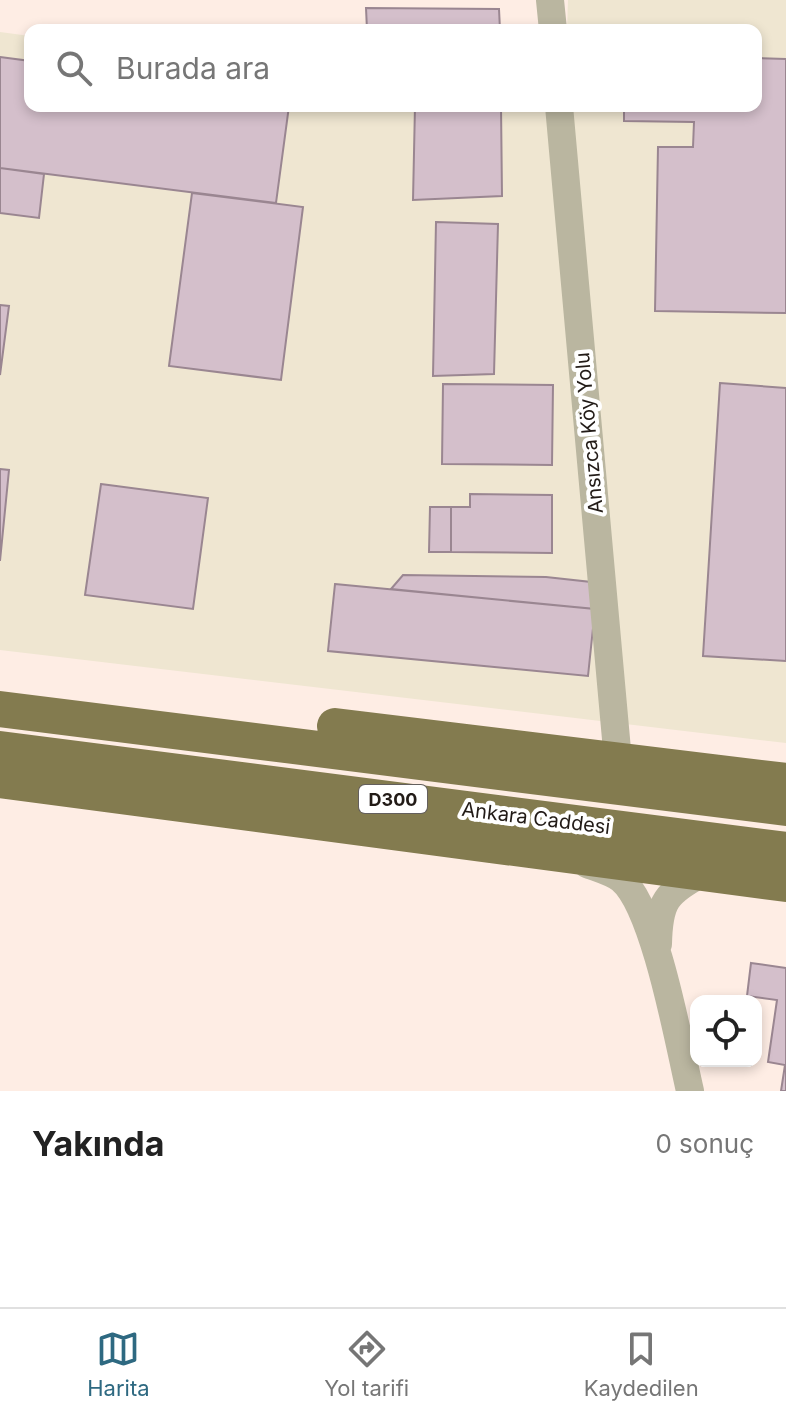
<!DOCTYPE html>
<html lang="tr">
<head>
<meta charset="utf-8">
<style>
	:root { --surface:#fff; --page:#f2f2f2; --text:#222; --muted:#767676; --line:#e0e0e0; --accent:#2e6981 }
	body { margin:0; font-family:Inter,sans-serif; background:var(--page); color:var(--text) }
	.controls { position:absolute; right:24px; bottom:24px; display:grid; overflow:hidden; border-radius:16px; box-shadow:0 4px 12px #0003 }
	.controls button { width:72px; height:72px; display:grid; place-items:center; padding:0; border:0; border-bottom:2px solid var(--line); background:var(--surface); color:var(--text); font:40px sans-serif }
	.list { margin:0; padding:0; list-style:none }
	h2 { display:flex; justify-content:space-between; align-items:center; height:104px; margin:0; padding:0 32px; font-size:34px }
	h2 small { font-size:26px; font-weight:400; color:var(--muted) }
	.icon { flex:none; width:44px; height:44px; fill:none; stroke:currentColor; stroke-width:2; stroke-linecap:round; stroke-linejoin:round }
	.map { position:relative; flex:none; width:786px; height:1091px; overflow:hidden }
	.search { position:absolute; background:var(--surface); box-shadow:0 4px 12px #0003; left:24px; right:24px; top:24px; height:88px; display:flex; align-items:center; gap:20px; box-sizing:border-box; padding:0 28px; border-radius:16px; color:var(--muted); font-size:30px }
	.sheet { height:216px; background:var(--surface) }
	nav { display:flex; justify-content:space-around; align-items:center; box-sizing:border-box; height:112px; border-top:2px solid var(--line); background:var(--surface); font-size:22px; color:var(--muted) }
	nav a { display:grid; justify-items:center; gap:4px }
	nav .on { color:var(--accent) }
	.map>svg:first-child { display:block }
	.industrial { fill:#efe6d1 }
	.building { fill:#d4bfcb; stroke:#9a8691; stroke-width:2 }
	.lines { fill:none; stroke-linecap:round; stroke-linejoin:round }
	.tertiary { stroke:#bab6a0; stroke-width:28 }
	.trunk { stroke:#837b4f; stroke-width:36 }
	.labels { text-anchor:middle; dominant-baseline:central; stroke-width:8; stroke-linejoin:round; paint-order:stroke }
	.shield { fill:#fff; stroke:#645f5d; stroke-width:2 }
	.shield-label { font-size:18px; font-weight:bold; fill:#221b17 }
	.street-label { font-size:20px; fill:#221b17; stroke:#fff }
</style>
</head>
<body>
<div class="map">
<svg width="786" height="1091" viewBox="0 0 786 1091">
	<rect width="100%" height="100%" fill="#feede4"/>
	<path class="industrial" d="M568,0H786V743L0,650V32L30,36V106H756V30H567Z"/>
	<path class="building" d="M366,8L499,9L500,30H367Z
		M0,57L30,61V106H289L276,203L0,168Z
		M756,58L786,59V313L655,311L658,147H693L694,122L624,121V106H756Z
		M415,106H501L502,196L413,200Z
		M0,168L44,174L39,218L0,213Z
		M192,193L303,207L281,380L169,366Z
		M436,222L498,224L494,374L433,376Z
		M0,305L9,306L0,375Z
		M720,383L786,388V661L703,656Z
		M443,384L553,385L552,465L442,464Z
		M0,469L9,470L0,561Z
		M101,484L208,498L193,609L85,595Z
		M470,494L552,495V553L451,552V507H470Z
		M430,507H451V552H429Z
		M403,575L546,577L591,582L595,609L391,589Z
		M335,584L595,609L588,676L328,651Z
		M751,963L786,968V1091H781L785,1065L768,1062L777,1000L747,996Z"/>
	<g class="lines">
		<path class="tertiary" d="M550,0L553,30
			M559,106L618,761
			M587,864C597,868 612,872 621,879C655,907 679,1044 690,1091
			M658,944C659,900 666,894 702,873"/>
		<path class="trunk" d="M0,709L786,808
			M335,726L786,781
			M0,749L786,850
			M0,780L786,884"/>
	</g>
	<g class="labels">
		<rect class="shield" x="359" y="785" width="68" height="28" rx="6"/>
		<g class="shield-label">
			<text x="393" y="799">D300</text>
		</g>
		<g class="street-label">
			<text transform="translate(589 433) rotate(-95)">Ansızca Köy Yolu</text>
			<text transform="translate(536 818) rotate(7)">Ankara Caddesi</text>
		</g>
	</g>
</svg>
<div class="controls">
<button><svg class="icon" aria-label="locate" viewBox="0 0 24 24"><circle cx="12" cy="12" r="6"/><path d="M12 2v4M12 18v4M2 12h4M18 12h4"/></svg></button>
</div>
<div class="search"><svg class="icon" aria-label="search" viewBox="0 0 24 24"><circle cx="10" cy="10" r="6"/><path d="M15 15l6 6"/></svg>Burada ara</div>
</div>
<section class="sheet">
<h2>Yakında<small>0 sonuç</small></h2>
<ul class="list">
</ul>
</section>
<nav>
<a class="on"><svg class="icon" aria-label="map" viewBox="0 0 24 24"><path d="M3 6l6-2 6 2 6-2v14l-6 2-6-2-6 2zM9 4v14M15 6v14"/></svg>Harita</a>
<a><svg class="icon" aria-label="directions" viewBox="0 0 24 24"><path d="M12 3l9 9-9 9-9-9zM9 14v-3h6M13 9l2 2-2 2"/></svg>Yol tarifi</a>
<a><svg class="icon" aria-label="saved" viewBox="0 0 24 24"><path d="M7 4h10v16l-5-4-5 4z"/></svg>Kaydedilen</a>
</nav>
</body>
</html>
